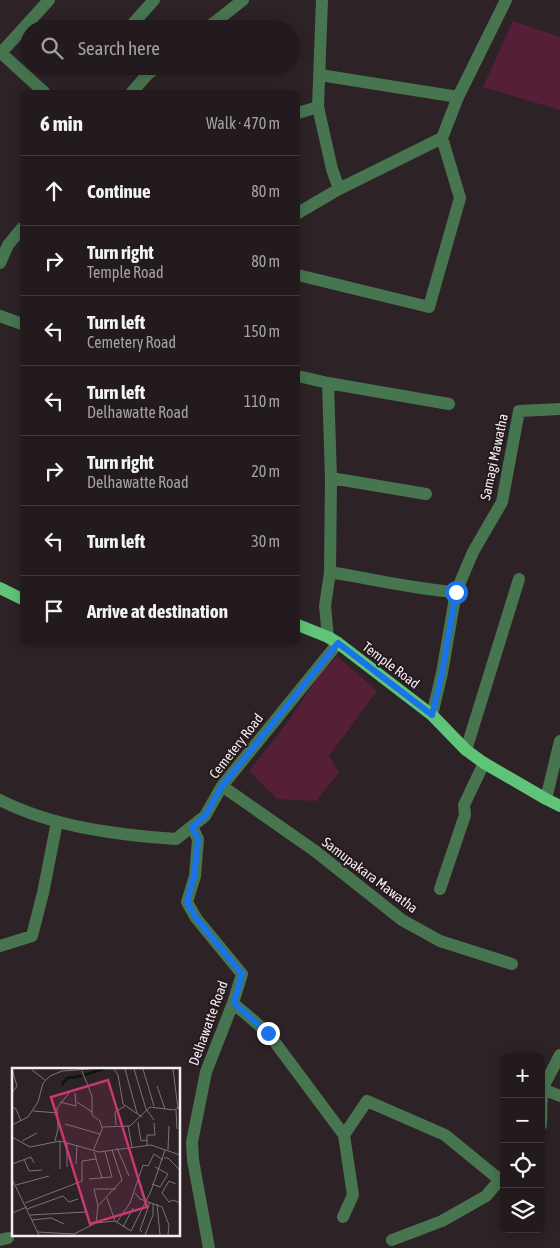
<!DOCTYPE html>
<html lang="en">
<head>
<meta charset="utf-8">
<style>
	:root { --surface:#221a1d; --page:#2a2326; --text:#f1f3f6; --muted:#a2a1a4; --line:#3f383b }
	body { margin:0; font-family:"Asap Condensed",sans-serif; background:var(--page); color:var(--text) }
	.controls { position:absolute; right:15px; bottom:15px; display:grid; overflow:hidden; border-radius:8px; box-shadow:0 2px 12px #0003 }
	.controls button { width:45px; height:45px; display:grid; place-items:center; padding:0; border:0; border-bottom:1px solid var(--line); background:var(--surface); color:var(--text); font:25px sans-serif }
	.stop { position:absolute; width:15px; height:15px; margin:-11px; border:4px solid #1a73e8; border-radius:50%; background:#fff }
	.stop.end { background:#1a73e8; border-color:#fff; box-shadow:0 1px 5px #0008 }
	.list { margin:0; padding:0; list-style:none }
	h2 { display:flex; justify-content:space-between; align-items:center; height:65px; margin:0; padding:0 20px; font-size:21px }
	h2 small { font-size:16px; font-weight:400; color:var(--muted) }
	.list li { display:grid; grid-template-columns:32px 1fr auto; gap:15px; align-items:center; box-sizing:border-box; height:70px; padding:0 20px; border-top:1px solid var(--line) }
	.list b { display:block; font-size:19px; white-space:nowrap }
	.list p { margin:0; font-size:16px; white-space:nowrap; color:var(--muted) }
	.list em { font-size:16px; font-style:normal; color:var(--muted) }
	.icon { flex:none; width:28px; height:28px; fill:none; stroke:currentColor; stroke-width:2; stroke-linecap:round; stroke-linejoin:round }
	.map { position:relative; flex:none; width:560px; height:1248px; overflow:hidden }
	.search { position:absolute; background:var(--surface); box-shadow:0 2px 12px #0003; left:20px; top:20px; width:280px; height:55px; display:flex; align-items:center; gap:12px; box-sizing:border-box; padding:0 18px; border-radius:28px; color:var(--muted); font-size:19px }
	.panel { position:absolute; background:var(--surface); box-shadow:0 2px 12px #0003; left:20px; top:90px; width:280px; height:555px; border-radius:8px }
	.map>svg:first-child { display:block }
	.green { fill:#551f37 }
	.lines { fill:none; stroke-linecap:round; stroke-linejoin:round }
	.minor { stroke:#477550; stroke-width:12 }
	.major { stroke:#5fc477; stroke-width:12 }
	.route { stroke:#1a73e8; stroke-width:6 }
	.labels { text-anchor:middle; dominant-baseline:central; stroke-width:4; stroke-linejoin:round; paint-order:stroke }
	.street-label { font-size:14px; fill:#f4ecef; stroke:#24191d }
	.inset-river { fill:none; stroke:#041909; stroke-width:2.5 }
	.inset-road { fill:none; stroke:#7d7377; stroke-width:1 }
	.view { fill:#ca3871; fill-opacity:0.15; stroke:#ca3871; stroke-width:2.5 }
	.inset-edge { fill:none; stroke:#f4ecef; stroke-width:2.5 }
</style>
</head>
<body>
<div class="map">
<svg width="560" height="1248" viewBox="0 0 560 1248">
	<rect width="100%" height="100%" fill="#2d2327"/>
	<path class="green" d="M513,21L560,37V110L483,87Z
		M337,656L377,691L329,756L339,773L316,801L277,799L249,771L287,723L320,674Z"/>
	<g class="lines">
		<path class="minor" d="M322,0L318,107L332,169L339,189
			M128,29L154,0
			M206,29L243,0
			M0,52L44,92
			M0,54L49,0
			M320,75L458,97
			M132,92L146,76L158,66
			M298,113L318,107
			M298,213L339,189L442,138L458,97L506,0
			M0,263L8,245L22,228
			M298,275L429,307L460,198L442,138
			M0,316L22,324
			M298,376L328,383L449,404
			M331,478L426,494
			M330,572C372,579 414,589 456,592L473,552L502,502L519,411L560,409
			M328,637L325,606L330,572L331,478L328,383
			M432,715L442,673L456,592
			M466,750L519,579
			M222,786L315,851L402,920L440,941L512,964
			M546,799L560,741
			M0,800C53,827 118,835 176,839L205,816L222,786L338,643
			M192,827L198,839L195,876L187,902L196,918L242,974L233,1003L206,1072L192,1142L193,1160L209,1248
			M440,889L465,815L464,805L484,763
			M0,946L32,936L43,893L57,822
			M233,1003L268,1033L344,1135
			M542,1089L560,1096
			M541,1125L542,1089L560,1055
			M343,1217L353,1195L344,1135L367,1101L445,1135L500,1180
			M0,1240L8,1238
			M392,1240L442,1221L486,1196L504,1175"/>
		<path class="major" d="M0,588L22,599
			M298,625L328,637L338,643L432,715L466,750L484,763L546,799L560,806"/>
	</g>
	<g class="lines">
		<path class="route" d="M268,1033L234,1003L242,974L196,918L187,902L194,876L198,839L192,827L205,816L222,786L338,643L432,715L442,673L456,592"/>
	</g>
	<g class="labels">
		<g class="street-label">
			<text transform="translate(494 457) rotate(-78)">Samagi Mawatha</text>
			<text transform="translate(391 665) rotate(37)">Temple Road</text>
			<text transform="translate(236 746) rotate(-52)">Cemetery Road</text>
			<text transform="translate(370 875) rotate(37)">Samupakara Mawatha</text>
			<text transform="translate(208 1023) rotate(-70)">Delhawatte Road</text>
		</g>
	</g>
	<g transform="translate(12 1068)">
		<rect width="168" height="168" fill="#2d2327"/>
		<path class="inset-river" d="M72,7L91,1M50,17L55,10L70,8"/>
		<path class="inset-road" d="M102,1L106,7L111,36L130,49M113,1L125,45M122,1L134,41L142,52M131,1L142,38M161,1L166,41M20,2L33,12M70,3L80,28V47L88,53L90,60M145,18L153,41M0,25L5,18L0,1M48,34L64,38L63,25M65,34L80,44M0,39L4,41L9,53M164,42L165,61M21,43L46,45M126,54L129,73L135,72V77M53,56L88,66M0,57L16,49L26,34L31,15L38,8L50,3L77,1M104,57L103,44L113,38M116,58L120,79M0,69L18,79L48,73L87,84L139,77L168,87M135,72V67H143L142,55M10,73L25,65M43,73L46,61L45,40L57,25M48,73V101M55,75V99M105,80L117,108M156,82L157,58M81,83L91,59L118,58L138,39L162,42L168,39M82,84L90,110M152,90H156L168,102M12,91L17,103L30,102M0,96L19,89L22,95M64,96L65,77M0,111L27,167M77,111L100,109L93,83M140,116L148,119L156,106L143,99M164,116L157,113L150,125L157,134L161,132L168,135M4,117L37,108M123,125L128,131L150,139L157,157L156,167M95,130L103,153M13,135L70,113V93L84,91M145,136L148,167M86,138L82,121H104M15,141L51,128L57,134L66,131M0,145L15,139M18,147L74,144M20,152L39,150L52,156M105,154L118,135L131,97L136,98L142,86L151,92M84,155L86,138L110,112L100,82M111,159L121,140M25,164L62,166L84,155L103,153L119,163L139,123L153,82M130,164L128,162L138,134M133,167L141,147V135"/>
		<path class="view" d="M96,12L135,139L78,156L39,29Z"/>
		<rect width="168" height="168" class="inset-edge"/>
	</g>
</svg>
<div class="controls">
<button>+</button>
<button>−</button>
<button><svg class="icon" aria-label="locate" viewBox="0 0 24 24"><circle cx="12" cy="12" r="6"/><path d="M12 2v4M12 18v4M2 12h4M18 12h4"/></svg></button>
<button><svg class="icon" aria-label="layers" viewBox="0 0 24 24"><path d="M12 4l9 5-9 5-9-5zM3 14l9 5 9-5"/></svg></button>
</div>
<div class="stop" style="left:456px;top:592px"></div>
<div class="stop end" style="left:268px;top:1033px"></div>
<div class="search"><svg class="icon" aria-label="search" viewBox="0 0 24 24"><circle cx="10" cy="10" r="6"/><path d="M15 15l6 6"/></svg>Search here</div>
<section class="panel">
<h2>6 min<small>Walk · 470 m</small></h2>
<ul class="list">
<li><svg class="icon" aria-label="ahead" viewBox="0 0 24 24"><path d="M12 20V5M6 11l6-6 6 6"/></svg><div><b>Continue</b></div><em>80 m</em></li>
<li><svg class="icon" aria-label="right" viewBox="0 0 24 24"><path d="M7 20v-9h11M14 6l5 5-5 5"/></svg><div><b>Turn right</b><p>Temple Road</p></div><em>80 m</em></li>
<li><svg class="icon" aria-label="left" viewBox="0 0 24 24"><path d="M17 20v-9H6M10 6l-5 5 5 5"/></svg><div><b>Turn left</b><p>Cemetery Road</p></div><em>150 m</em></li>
<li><svg class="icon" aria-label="left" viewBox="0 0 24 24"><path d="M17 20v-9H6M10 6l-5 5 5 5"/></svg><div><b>Turn left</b><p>Delhawatte Road</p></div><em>110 m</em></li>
<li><svg class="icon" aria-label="right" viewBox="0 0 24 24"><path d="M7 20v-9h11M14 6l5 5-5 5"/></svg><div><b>Turn right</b><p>Delhawatte Road</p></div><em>20 m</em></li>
<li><svg class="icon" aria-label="left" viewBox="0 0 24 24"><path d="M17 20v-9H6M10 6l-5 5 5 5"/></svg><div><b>Turn left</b></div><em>30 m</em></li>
<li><svg class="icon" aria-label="arrive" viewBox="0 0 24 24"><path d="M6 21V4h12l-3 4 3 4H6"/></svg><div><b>Arrive at destination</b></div></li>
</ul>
</section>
</div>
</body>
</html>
